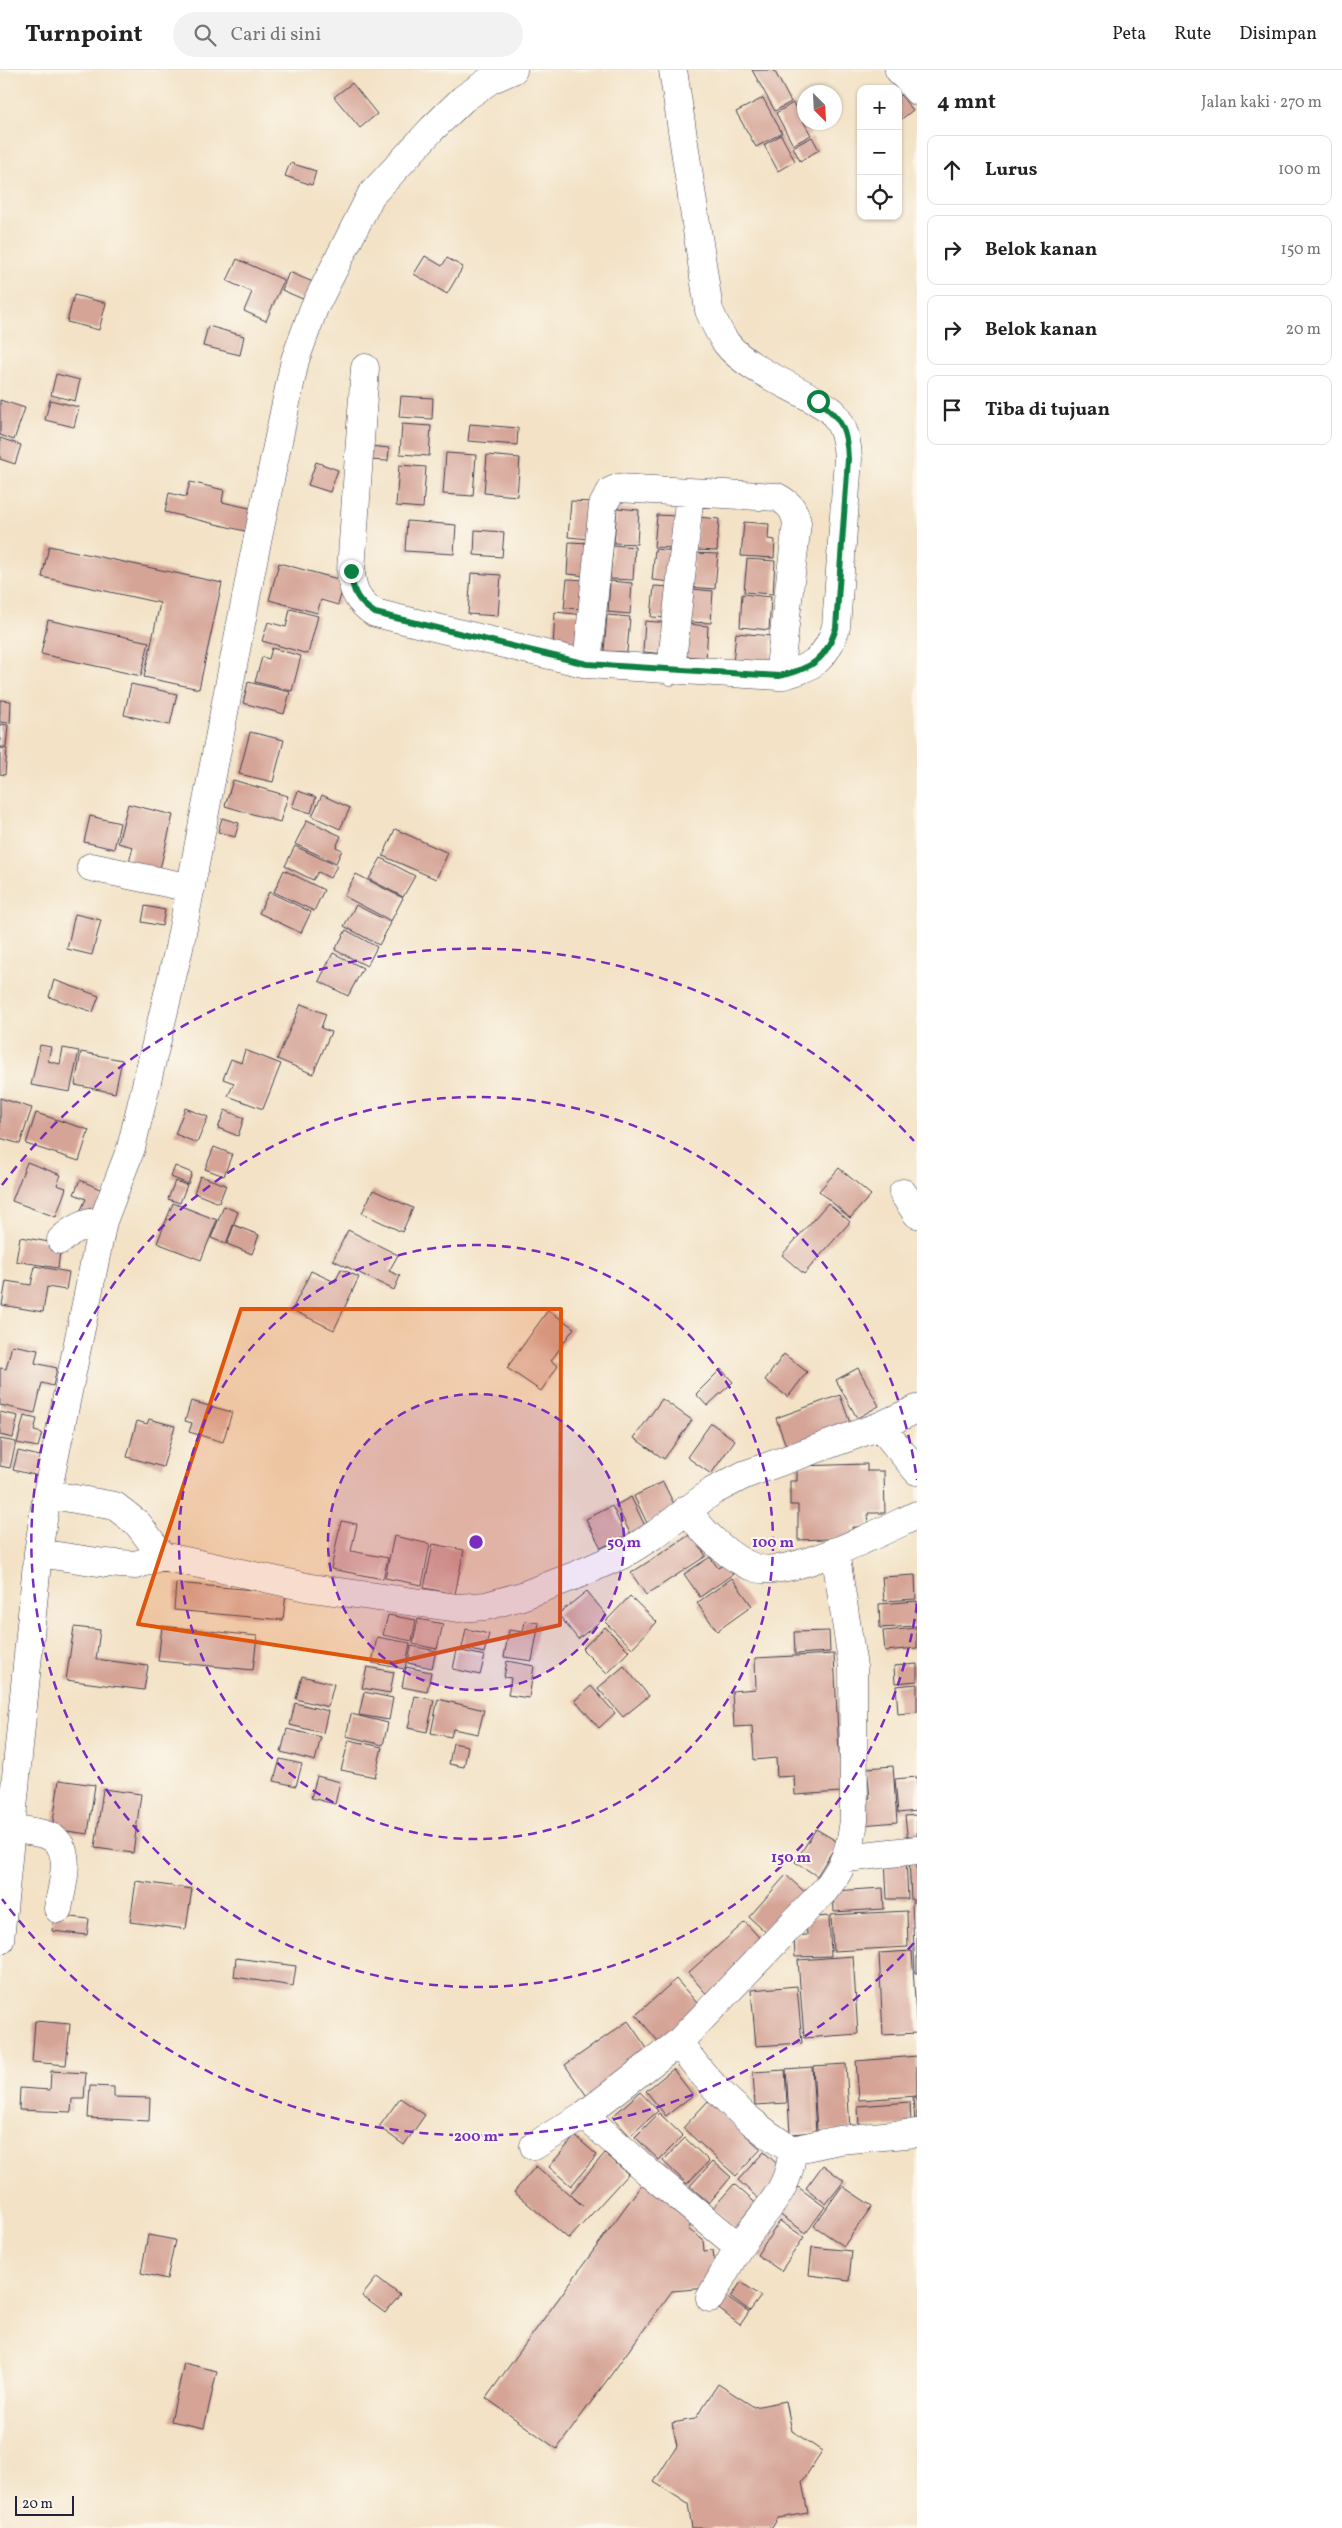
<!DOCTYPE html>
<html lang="id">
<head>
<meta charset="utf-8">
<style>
	:root { --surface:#fff; --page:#f2f2f2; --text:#222; --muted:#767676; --line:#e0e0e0 }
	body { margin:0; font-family:Vollkorn,serif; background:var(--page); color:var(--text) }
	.controls { position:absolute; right:15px; top:15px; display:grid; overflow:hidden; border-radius:10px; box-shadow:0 1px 4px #0004 }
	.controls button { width:45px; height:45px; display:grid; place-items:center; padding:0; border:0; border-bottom:1px solid var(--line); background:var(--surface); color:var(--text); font:25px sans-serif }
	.compass { position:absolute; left:797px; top:15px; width:45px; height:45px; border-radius:50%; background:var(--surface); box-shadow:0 1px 4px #0004; rotate:156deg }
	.scale { position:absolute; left:15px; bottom:12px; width:59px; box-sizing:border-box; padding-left:5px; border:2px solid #22223b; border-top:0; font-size:14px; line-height:18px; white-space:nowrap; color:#22223b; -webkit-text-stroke:4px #fbf7ec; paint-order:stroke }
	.stop { position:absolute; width:15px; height:15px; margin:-11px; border:4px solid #0b8043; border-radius:50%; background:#fff }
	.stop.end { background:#0b8043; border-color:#fff; box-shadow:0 1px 5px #0008 }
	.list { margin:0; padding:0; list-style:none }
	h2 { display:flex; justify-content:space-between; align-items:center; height:65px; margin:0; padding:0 20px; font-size:21px }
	h2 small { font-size:16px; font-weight:400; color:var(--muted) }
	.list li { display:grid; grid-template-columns:32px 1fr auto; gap:15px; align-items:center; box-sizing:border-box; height:70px; margin:0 10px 10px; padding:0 10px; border:1px solid var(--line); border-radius:10px }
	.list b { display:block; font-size:19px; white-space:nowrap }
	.list em { font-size:16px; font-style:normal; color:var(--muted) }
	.icon { flex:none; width:28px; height:28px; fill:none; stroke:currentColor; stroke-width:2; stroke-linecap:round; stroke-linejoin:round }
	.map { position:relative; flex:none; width:917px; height:2458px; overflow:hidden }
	header { display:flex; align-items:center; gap:30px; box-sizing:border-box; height:70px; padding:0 25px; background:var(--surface); border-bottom:1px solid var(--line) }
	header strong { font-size:24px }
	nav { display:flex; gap:28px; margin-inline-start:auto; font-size:18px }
	.search { width:350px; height:45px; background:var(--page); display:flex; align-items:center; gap:12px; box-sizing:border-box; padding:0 18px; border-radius:28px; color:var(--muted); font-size:19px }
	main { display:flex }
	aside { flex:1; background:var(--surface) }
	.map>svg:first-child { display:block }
	.building { fill:#d5a497 }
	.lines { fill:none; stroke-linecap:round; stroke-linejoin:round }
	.minor-casing { stroke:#413f50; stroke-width:29 }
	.minor { stroke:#fff; stroke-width:28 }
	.route { stroke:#0b8043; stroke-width:6 }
	.marked { fill:#de560e; fill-opacity:0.2; stroke:#de560e; stroke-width:4; stroke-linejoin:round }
	.ring { fill:none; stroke:#7b2cbf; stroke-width:2.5; stroke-dasharray:9 6 }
	.centre { fill:#7b2cbf; stroke:#fbf7ec; stroke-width:2.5 }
	.ring-label { font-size:15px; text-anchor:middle; font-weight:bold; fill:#7b2cbf; stroke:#fbf7ec; stroke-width:4; stroke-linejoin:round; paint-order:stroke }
</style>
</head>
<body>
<header>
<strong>Turnpoint</strong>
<div class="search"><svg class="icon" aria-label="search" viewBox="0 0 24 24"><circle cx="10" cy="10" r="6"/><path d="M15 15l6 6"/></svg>Cari di sini</div>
<nav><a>Peta</a><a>Rute</a><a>Disimpan</a></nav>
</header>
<main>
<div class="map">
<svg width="917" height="2458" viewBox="0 0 917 2458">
	<rect width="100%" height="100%" fill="#fbf7ec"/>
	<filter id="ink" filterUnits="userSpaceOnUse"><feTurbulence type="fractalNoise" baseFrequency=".02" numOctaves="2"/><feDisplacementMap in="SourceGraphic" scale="10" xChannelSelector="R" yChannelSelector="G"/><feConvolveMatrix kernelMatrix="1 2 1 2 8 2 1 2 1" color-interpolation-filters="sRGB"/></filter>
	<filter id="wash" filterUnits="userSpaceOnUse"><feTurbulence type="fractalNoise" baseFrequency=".0096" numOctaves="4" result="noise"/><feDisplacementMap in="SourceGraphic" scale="20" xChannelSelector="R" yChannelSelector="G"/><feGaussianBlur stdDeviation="1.12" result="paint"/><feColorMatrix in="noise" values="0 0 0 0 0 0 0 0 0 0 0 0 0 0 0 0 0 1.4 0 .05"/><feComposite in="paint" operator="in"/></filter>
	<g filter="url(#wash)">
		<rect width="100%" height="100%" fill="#f3e2c6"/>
		<g id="blocks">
			<path class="building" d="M752,0H774L791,32L775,41Z
				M352,13L377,44L360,58L334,27Z
				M900,25L913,40L898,52V26Z
				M763,28L782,63L756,77L736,42Z
				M793,33L811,65L793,75L776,43Z
				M781,65L795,91L778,101L764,75Z
				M812,67L819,80L800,91L793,77Z
				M290,93L316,101L312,115L285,106Z
				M425,186L442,196L447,188L463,197L447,224L414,204Z
				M237,189L284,210L266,251L244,241L252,222L227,211Z
				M289,202L313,212L305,230L282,220Z
				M74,225L106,233L99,260L67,252Z
				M208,256L244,266L240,285L203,276Z
				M56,304L80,310L75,331L51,325Z
				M401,326L433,328L432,349L399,347Z
				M0,330L25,338L14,370L0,365Z
				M50,330L79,337L74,357L45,350Z
				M402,354L431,356L429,386L400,384Z
				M470,354L518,358L517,375L468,371Z
				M0,368L21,375L15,394L0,389Z
				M369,376L389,378L388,391L368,390Z
				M446,383L476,385L473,426L443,424Z
				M487,385L520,388L517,426L484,423Z
				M316,392L338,400L330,422L308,415Z
				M399,395L426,397L423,438L396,436Z
				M190,412L224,420L222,432L254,439L249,462L165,442L169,423L186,427Z
				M571,431L593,432L590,469L568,467Z
				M617,438L639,440L637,474L614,473Z
				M657,445L676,446L673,478L654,477Z
				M698,447L719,449L717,481L696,480Z
				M407,451L456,455L454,484L405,481Z
				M744,452L769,454L768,469L775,470L774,488L741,486Z
				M475,460L504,462L502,487L474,485Z
				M569,472L590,473L587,506L567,504Z
				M613,475L635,477L633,510L610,509Z
				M49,476L222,513L199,619L144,607L160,533L42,507Z
				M655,479L675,481L672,512L652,510Z
				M694,483L718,484L715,519L691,517Z
				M747,489L775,491L773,524L744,522Z
				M279,493L345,511L338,535L321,530L317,543L269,530Z
				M471,503L501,505L498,546L468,544Z
				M567,509L587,510L585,539L564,538Z
				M610,511L632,513L630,544L608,542Z
				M654,516L673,517L671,548L651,547Z
				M692,519L713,521L711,553L689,552Z
				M742,524L771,527L769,560L740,557Z
				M290,539L318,546L308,584L262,571L268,552L286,557Z
				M555,542L585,545L582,580L553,578Z
				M607,545L630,547L627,582L604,581Z
				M48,550L149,572L141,606L41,584Z
				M645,551L670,553L668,584L643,582Z
				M687,554L708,556L706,590L684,588Z
				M736,563L772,566L770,597L733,594Z
				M272,578L301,586L292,621L255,612L262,587L269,589Z
				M248,612L290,622L284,644L243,633Z
				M131,614L177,624L170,655L124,645Z
				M0,630L11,631L10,653L0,652Z
				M0,654L8,655L6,677H0Z
				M250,662L284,670L273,712L239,704Z
				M0,678L7,679L5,705L0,704Z
				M233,710L288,726L280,752L225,736Z
				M298,721L316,727L311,743L292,737Z
				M322,725L350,738L340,759L312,746Z
				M128,734L173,745L160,799L129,792L133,777L118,773Z
				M90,746L120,753L114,779L84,772Z
				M222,748L239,753L235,767L218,762Z
				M307,750L341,766L336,777L342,780L336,793L295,774Z
				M395,759L448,783L436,809L383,786Z
				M295,776L337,796L330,808L318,802L313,810L285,796Z
				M381,788L415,806L403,827L369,809Z
				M284,800L324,820L314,841L274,822Z
				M356,804L403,828L391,851L344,826Z
				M269,822L311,842L301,863L259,843Z
				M356,835L391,853L379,875L344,856Z
				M145,836L165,840L162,856L142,852Z
				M75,844L101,850L92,885L67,879Z
				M346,860L377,877L367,896L335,880Z
				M333,883L363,898L348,926L319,911Z
				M54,910L99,926L93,942L49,927Z
				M301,934L326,944L321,958L331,962L313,1004L277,989Z
				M40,975L51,977L48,991L60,994L63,978L79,981L70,1022L31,1015Z
				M245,980L281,994L263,1039L228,1026L234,1013L223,1009L231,989L241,993Z
				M81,982L122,990L115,1023L75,1015Z
				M0,1028L32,1038L20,1074L0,1068Z
				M185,1038L208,1047L197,1073L175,1064Z
				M225,1040L244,1048L238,1066L218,1058Z
				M36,1043L89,1060L79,1091L26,1074Z
				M214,1077L232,1084L224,1106L205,1099Z
				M27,1092L61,1105L57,1115L66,1118L56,1147L12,1131Z
				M175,1096L192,1103L188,1114L171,1107Z
				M839,1098L871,1125L850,1148L819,1121Z
				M200,1106L226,1115L219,1133L194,1123Z
				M80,1110L104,1121L92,1149L79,1144L86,1129L74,1124Z
				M175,1111L187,1115L180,1133L168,1129Z
				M373,1120L413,1138L402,1162L362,1143Z
				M173,1133L217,1150L201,1190L157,1173Z
				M828,1133L850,1152L804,1204L782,1185Z
				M224,1136L238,1142L226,1174L211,1168Z
				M234,1155L259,1165L252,1184L227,1174Z
				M348,1160L398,1185L389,1201L400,1206L394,1220L333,1190Z
				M20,1167L61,1174L58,1198L16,1191Z
				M35,1196L69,1202L66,1220L47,1217L43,1242L2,1235L6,1211L31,1215Z
				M341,1199L359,1207L334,1260L292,1240L311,1201L335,1212Z
				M548,1240L574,1258L551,1291L558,1296L541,1321L507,1298Z
				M12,1275L38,1280L35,1293L57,1298L53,1316L42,1313L35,1343L0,1335V1298L6,1299Z
				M784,1284L807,1302L788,1327L765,1310Z
				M858,1298L879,1336L857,1348L836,1310Z
				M721,1299L733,1312L707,1336L696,1324Z
				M840,1325L850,1353L786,1376L776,1348Z
				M662,1329L692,1350L664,1389L634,1368Z
				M191,1331L232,1342L223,1372L189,1362L192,1353L185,1351Z
				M0,1342L18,1346L13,1368L0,1365Z
				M24,1346L37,1349L34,1361L42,1363L38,1377L17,1373Z
				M149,1349L175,1356L163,1397L127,1387L137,1351L147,1354Z
				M711,1353L735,1370L711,1404L687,1387Z
				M0,1369L16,1372L10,1398L0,1396Z
				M18,1381L44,1387L39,1406L13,1400Z
				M867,1394V1401H884L885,1443H868L869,1457H852L853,1468L798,1470V1435H790V1411H797V1396Z
				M663,1412L676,1438L647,1453L634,1426Z
				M631,1427L645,1456L630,1463L616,1435Z
				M612,1436L626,1466L601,1478L586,1449Z
				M341,1451L357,1454L351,1481L388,1488L383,1509L331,1499Z
				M691,1464L706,1486L646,1525L631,1503Z
				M394,1466L430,1474L422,1515L385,1508Z
				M433,1474L464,1480L455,1524L424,1518Z
				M710,1487L718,1498L726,1493L733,1504L700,1527L684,1504Z
				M915,1505L916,1529L884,1531L882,1507Z
				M732,1508L752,1536L717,1561L697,1533Z
				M176,1513L286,1523L283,1550L174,1540Z
				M587,1521L607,1546L578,1569L558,1544Z
				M630,1526L657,1552L632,1578L605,1552Z
				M917,1531V1556L880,1558L879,1534Z
				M388,1545L416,1550L412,1571L383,1565Z
				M418,1549L443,1554L437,1579L413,1574Z
				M525,1551L539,1553L532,1591L504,1587L509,1560L523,1562Z
				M162,1556L257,1566L253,1600L158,1591Z
				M74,1557L100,1560L96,1589L148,1596L144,1620L66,1610Z
				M605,1557L629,1581L607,1604L582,1579Z
				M917,1558V1578L885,1581L883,1561Z
				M466,1559L489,1564L484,1583L462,1578Z
				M829,1561L830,1582L795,1584L794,1562Z
				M377,1567L410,1573L405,1599L372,1593Z
				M411,1576L436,1581L432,1598L408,1593Z
				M457,1580L485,1586L480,1605L453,1599Z
				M834,1584L841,1722L795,1725L794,1706L777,1707L776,1688L754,1690L752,1656L734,1657L732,1621L756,1619L755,1588Z
				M507,1591L534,1596L529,1628L508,1625L511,1608L504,1607Z
				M917,1594V1611L895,1613L894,1596Z
				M624,1596L649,1626L623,1647L598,1618Z
				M367,1597L394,1602L390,1623L362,1618Z
				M406,1597L431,1602L427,1622L402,1617Z
				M302,1606L334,1614L328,1637L296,1629Z
				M917,1614V1642L898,1644L896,1616Z
				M591,1616L615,1643L599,1658L575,1630Z
				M364,1622L393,1628L389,1650L359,1645Z
				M415,1626L434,1630L427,1662L408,1658Z
				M438,1629L484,1640L478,1664L453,1659L451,1667L431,1663Z
				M295,1633L328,1641L323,1663L290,1655Z
				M351,1644L388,1653L383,1675L346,1666Z
				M287,1659L321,1667L315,1691L281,1682Z
				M349,1670L382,1677L375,1707L341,1700Z
				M453,1673L468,1676L464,1697L449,1694Z
				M280,1689L302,1694L296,1716L274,1711Z
				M893,1696L897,1752L862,1755L860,1729L870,1728L867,1698Z
				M317,1706L340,1712L335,1734L311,1728Z
				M917,1707V1741L898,1743L895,1709Z
				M59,1710L95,1715L88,1764L52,1759Z
				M103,1719L141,1724L133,1783L95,1778Z
				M917,1745V1771L908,1772L905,1746Z
				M816,1759L838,1772L817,1806L795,1792Z
				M917,1786V1830H911L909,1787Z
				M906,1787L908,1829H887L885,1788Z
				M786,1805L808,1825L770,1866L749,1847Z
				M136,1811L192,1819L186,1859L130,1852Z
				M883,1818L884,1839L834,1842L833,1821Z
				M912,1832H917V1903H915Z
				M907,1841L908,1877L833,1881L831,1845Z
				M54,1845L89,1849L87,1865L52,1861Z
				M829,1846L831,1886L795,1887L794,1866L807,1865L806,1848Z
				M745,1852L767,1876L710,1928L688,1903Z
				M912,1881L917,1963L883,1965L879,1883Z
				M853,1886L858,1964L804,1968L798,1890Z
				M236,1888L296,1896L293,1916L234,1907Z
				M676,1909L704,1941L663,1977L636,1945Z
				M797,1916L802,1973L756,1976L751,1920Z
				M35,1951L70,1954L66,1995L32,1992Z
				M628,1951L653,1987L591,2032L565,1995Z
				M917,1986V2026L859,2030L856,1991Z
				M846,1994L850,2059L817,2061L813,1996Z
				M812,1997L816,2062L790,2064L786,1999Z
				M673,1999L693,2025L666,2046L646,2021Z
				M785,2000L787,2033L755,2035L753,2002Z
				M51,2001L86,2003L84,2029H72L71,2042L19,2040L20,2018L50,2020Z
				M90,2016L114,2017V2027L150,2028L149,2051L88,2048Z
				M640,2022L658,2041L630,2066L612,2047Z
				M913,2027H917V2052H915Z
				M400,2028L425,2045L404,2075L379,2057Z
				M708,2031L761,2079L736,2106L683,2058Z
				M910,2032L911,2054L859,2058L858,2036Z
				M659,2043L683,2066L659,2090L635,2067Z
				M575,2066L597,2085L571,2116L549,2097Z
				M685,2068L709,2091L687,2114L663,2091Z
				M764,2082L787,2103L761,2131L738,2110Z
				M605,2083L628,2104L569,2169L514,2122L536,2096L583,2136L570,2124Z
				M713,2091L731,2107L709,2133L690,2116Z
				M823,2095L844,2111L826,2134L806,2118Z
				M645,2110L696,2147L688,2159L703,2170L704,2181L713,2180L716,2208L708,2218L672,2221L557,2379L486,2328Z
				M734,2114L760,2137L738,2161L713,2138Z
				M842,2116L872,2136L844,2176L814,2156Z
				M798,2117L825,2137L806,2163L779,2144Z
				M780,2151L804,2167L781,2201L757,2185Z
				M148,2165L175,2170L167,2209L141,2203Z
				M812,2177L852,2181L849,2210L809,2205Z
				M377,2207L400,2225L385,2243L362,2226Z
				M741,2212L761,2226L750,2241L731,2227Z
				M723,2224L749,2242L740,2255L715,2236Z
				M184,2293L217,2301L204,2358L171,2351Z
				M718,2314L754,2337L786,2331L792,2361L822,2381L802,2412L808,2443L778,2448L772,2458H692L688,2434L654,2412L677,2376L672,2353L695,2349Z"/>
		</g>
	</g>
	<g filter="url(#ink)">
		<use href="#blocks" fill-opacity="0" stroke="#413f50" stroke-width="1"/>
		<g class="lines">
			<defs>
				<path id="minor" d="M899,0L917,21
					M365,298L351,501C352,521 358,532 375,543L587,594L779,606C811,599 826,590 836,557L848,389C847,369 844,357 832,341C802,319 748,301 727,274C719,264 714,252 709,240L673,0
					M587,594L603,435L611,421L618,418L777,427C790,434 794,439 797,453L779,606
					M671,601L690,422
					M91,797L191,818
					M903,1123L917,1144
					M61,1170C73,1158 86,1152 103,1151
					M880,1356L917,1401
					M47,1424L115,1436L138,1454L162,1486
					M687,1439C701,1461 730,1490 756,1498C791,1508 882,1461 917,1445
					M38,1483L105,1493L136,1495L162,1486L311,1518L458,1538L486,1536L522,1526L579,1504L624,1484L657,1463L713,1421L744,1405L880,1356L917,1339
					M10,1758C23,1761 40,1761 51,1767C75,1779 61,1819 58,1839
					M846,1788L917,1780
					M0,1870L38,1483L47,1424L103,1151L131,1078L179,878L252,496L295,290L314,238L371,125L432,59L463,29L490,10L513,0
					M679,1972C705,2013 750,2055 792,2080L839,2070L917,2063
					M534,2076L584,2045
					M739,2177L647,2101L584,2045L679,1972L824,1821C843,1799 851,1778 854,1750L853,1597L835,1481
					M710,2228C720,2211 729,2193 739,2177C761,2143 791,2122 792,2080"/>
			</defs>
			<use href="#minor" class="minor-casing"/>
			<use href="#minor" class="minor"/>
		</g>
	</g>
	<g class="lines" filter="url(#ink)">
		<path class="route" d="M351,501C352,522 358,532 375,543L587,594L779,606C811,599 826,590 836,558L848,389C847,360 842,348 818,331"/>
	</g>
	<path class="marked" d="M241,1239H561L560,1555L393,1593L138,1554Z"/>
	<circle cx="476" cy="1472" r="148" fill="#7b2cbf" fill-opacity=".12"/>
	<g class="ring">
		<circle cx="476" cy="1472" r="148"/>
		<circle cx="476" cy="1472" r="297"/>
		<path d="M917 1534A445 445 0 1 1 917 1410"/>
		<path d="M914 1873A594 594 0 0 1 2 1829M2 1115A594 594 0 0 1 914 1071"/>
	</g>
	<circle cx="476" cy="1472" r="8" class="centre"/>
	<g class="ring-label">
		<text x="624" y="1477">50 m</text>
		<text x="773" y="1477">100 m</text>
		<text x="791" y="1792">150 m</text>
		<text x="476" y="2071">200 m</text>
	</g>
</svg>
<div class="controls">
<button>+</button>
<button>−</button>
<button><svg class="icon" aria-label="locate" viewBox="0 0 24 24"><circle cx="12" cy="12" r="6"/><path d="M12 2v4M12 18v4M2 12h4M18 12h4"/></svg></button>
</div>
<svg class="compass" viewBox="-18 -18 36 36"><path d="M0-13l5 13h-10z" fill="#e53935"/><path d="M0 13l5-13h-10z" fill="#767676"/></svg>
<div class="scale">20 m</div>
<div class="stop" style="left:818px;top:331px"></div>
<div class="stop end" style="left:351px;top:501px"></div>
</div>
<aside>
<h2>4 mnt<small>Jalan kaki · 270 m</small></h2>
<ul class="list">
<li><svg class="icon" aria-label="ahead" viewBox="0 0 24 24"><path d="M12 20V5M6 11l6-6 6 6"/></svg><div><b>Lurus</b></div><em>100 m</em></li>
<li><svg class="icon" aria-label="right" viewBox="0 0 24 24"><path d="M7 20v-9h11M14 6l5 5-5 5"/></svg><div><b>Belok kanan</b></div><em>150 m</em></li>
<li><svg class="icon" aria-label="right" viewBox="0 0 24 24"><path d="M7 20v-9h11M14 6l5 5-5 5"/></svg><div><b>Belok kanan</b></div><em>20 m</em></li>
<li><svg class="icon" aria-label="arrive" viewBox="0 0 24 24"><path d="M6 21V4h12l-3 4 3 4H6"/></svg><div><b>Tiba di tujuan</b></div></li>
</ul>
</aside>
</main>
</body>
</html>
